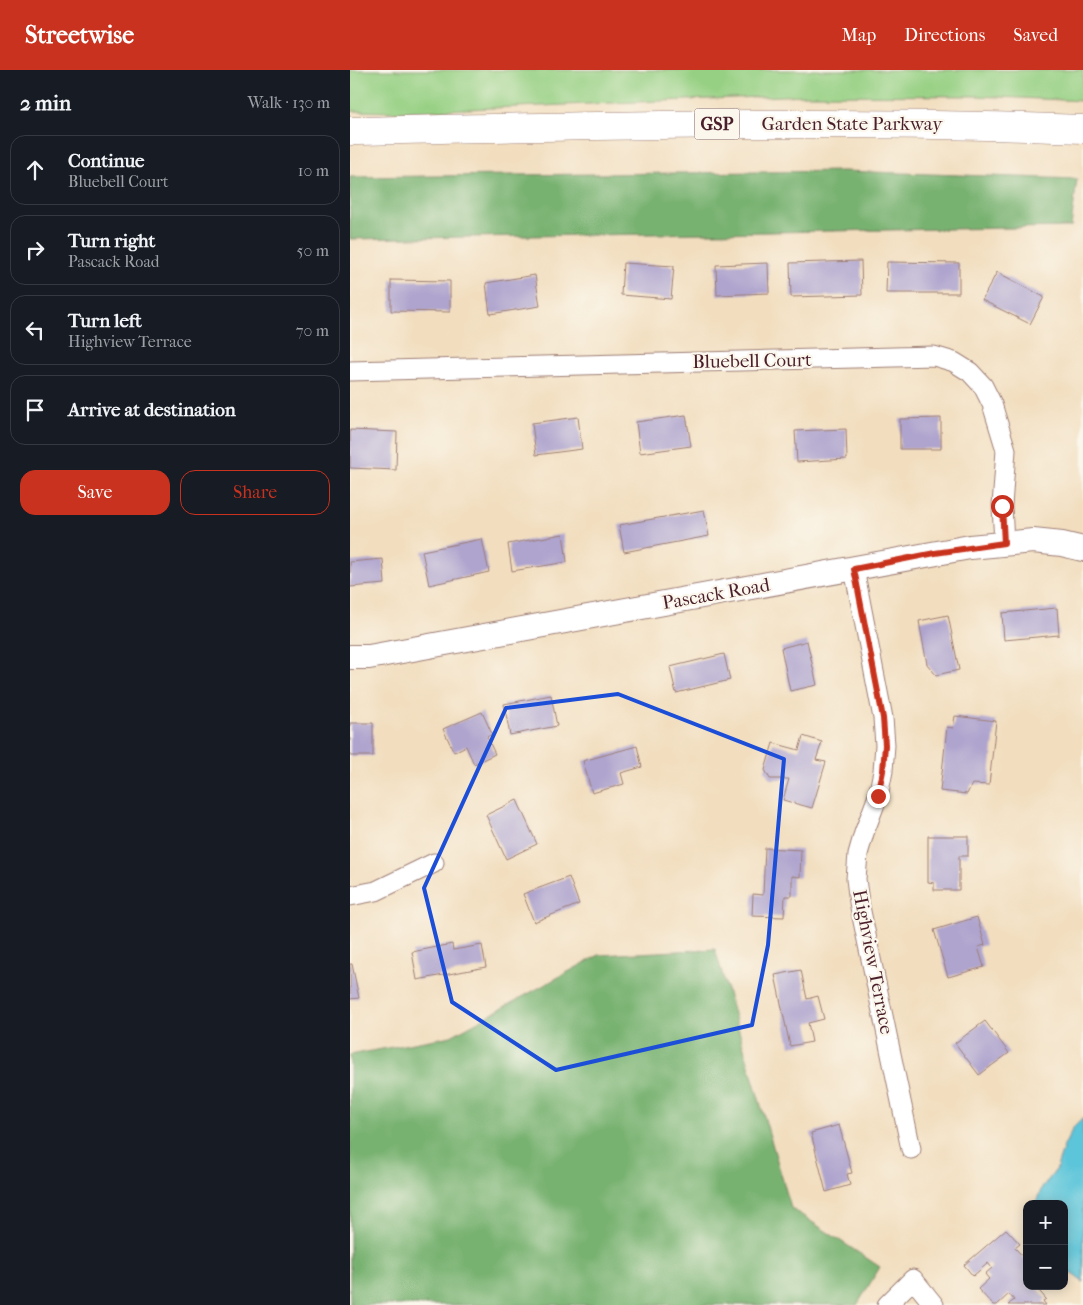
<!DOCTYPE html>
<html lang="en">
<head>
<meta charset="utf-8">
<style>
	:root { --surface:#171b24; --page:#20242c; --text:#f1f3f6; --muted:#9ea1a6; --line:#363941; --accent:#c8321e }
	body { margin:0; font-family:"IM FELL French Canon",serif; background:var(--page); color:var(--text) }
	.controls { position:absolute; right:15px; bottom:15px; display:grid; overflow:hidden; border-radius:10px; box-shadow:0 2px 12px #0003 }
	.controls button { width:45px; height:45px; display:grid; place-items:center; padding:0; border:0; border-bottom:1px solid var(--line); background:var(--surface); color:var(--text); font:25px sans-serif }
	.stop { position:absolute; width:15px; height:15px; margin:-11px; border:4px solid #c8321e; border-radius:50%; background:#fff }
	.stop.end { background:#c8321e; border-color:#fff; box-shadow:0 1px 5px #0008 }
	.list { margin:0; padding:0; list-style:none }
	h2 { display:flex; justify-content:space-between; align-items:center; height:65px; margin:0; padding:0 20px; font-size:21px }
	h2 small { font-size:16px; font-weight:400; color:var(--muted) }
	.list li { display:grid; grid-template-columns:32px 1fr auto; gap:15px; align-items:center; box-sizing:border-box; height:70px; margin:0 10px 10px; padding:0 10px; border:1px solid var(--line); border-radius:15px }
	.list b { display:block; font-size:19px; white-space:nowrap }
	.list p { margin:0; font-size:16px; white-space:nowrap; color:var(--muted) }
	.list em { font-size:16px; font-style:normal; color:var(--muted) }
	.actions { display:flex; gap:10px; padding:15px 20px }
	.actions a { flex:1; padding:11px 0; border:1px solid var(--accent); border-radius:15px; text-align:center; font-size:18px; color:var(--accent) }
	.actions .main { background:var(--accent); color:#fff }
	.icon { flex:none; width:28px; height:28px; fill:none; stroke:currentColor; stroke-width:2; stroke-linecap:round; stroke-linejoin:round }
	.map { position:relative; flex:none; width:733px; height:1235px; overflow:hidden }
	header { display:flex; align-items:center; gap:30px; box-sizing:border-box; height:70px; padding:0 25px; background:var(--accent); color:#fff }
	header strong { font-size:24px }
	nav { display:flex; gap:28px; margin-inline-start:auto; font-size:18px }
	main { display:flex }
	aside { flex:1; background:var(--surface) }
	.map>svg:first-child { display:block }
	.green { fill:#96d083; stroke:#707857 }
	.forest { fill:#78b271; stroke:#61684e }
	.water { fill:#5cc5d9; stroke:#537282 }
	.building { fill:#afa4ce }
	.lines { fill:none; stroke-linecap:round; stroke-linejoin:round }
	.minor-casing { stroke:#9e7e75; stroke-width:21 }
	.tertiary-casing { stroke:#9e7e75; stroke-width:26 }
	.motorway-casing { stroke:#9e7e75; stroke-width:29 }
	.minor { stroke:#fff; stroke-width:19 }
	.tertiary { stroke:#fff; stroke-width:24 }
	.motorway { stroke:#fff; stroke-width:28 }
	.route { stroke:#c8321e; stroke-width:6 }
	.marked { fill:none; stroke:#1d4ed8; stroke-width:4; stroke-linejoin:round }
	.labels { text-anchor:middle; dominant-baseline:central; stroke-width:4.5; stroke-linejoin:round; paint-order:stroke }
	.shield { fill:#fbf7ec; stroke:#7f6065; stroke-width:1 }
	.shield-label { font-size:18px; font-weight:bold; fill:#4a1f2b }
	.street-label { font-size:19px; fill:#4a1f2b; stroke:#fbf7ec }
</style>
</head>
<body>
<header>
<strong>Streetwise</strong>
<nav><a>Map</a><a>Directions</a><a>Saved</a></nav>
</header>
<main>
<aside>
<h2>2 min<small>Walk · 130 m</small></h2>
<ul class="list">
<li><svg class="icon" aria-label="ahead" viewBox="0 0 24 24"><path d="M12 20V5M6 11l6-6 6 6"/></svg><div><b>Continue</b><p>Bluebell Court</p></div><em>10 m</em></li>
<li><svg class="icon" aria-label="right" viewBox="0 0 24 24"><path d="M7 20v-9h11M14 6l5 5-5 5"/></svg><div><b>Turn right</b><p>Pascack Road</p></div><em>50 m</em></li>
<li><svg class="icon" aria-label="left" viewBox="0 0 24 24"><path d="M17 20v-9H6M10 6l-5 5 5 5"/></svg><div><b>Turn left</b><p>Highview Terrace</p></div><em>70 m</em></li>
<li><svg class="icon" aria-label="arrive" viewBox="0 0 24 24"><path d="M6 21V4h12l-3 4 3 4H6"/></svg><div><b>Arrive at destination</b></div></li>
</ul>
<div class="actions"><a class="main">Save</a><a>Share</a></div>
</aside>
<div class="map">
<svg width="733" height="1235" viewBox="0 0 733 1235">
	<rect width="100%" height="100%" fill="#fbf7ec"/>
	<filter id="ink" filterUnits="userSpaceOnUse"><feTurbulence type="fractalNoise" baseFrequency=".02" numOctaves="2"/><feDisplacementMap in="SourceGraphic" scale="10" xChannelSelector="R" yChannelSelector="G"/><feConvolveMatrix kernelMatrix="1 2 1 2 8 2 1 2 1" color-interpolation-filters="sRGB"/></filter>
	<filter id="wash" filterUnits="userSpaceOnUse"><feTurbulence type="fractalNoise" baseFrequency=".0096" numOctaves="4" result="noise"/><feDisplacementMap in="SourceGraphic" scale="20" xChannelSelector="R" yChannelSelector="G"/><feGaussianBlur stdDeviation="1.12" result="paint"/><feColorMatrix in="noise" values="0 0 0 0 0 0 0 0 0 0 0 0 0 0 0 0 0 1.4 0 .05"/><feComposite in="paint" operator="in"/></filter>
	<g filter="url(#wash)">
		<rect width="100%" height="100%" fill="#f2debf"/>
		<path class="green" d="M0,0H733V31L627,26L457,25L45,42L0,41Z"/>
		<path class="forest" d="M493,101L727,109L721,157L0,169V107Z
			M365,879L441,1138L530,1197L507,1235H0V985L101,966L249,885Z"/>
		<path class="water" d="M733,1048V1212L714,1198V1134H685L692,1118L706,1100L714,1076L723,1058Z"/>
		<g id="blocks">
			<path class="building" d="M511,191L512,225L441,227L440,193Z
				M537,192L609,193V223H536Z
				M273,193L324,196L321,229L271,225Z
				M418,193L419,223L367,225L366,195Z
				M647,202L694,227L680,254L632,230Z
				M185,205L190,236L140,244L136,213Z
				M41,210L100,211V242L41,241Z
				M336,345L341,376L290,383L286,352Z
				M228,347L232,379L186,385L182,353Z
				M591,348V379H550V349Z
				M496,359L497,389L447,392L445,361Z
				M0,360L47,362L46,400L0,398Z
				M354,440L359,466L274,482L269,455Z
				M213,464L217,492L162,501L158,474Z
				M132,469L139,502L79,515L72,481Z
				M33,489L35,514L0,517V492Z
				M707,538L709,565L654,570L652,543Z
				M598,545L609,600L586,605L577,594L569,551Z
				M457,571L467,615L440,621L431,578Z
				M374,584L380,610L326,623L320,597Z
				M201,625L207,656L160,665L154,634Z
				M132,642L142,664L137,667L145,684L124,694L116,676L104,682L93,659Z
				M605,646L646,651L639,715L622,714L617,724L590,721L597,657L603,658Z
				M0,653H23V686H0Z
				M453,666L472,672L466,690L476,692L462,738L433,730L439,709H420L415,700L423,673L449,680Z
				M287,676L292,697L271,703L274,714L242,723L233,691Z
				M167,730L187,774L156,789L136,745Z
				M578,766H618V786H609V820H584V813L578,812Z
				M415,778L451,780L450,807L442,806V826H435L434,847L402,846L403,824L413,825Z
				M219,807L229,834L184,852L173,824Z
				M627,847L635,875L628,877L634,897L598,907L584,860Z
				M102,874L103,880L132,875L136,897L67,910L62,882Z
				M0,894H2L9,928L0,929Z
				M451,900L457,929L468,926L474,949L458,953L462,972L440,976L425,905Z
				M635,951L659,983L629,1005L605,973Z
				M489,1055L502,1103L497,1104L500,1115L476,1122L461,1063Z
				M656,1159L670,1174L665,1178L677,1191V1195L675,1197L677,1199V1216H685L696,1229L693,1231L696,1235H658L664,1230L659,1224L647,1235H643L628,1219L639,1209L635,1204L642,1198L638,1193L623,1206L614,1195Z"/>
		</g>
	</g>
	<g filter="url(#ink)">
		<use href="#blocks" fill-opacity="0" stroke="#9e7e75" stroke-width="1"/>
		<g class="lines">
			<defs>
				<path id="minor" d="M0,301L584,286L604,292L620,302L633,316L642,334L656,380L652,436L654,473
					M504,499L533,648L535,675L533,701L528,726L514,763L508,784L506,809L509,832L561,1079
					M0,826L26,821L84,793
					M537,1235L563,1209L584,1235"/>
				<path id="tertiary" d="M0,587H19L620,477L683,471L712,474L733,479"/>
				<path id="motorway" d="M0,61C244,56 489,49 733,59"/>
			</defs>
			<use href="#minor" class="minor-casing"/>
			<use href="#tertiary" class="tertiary-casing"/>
			<use href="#motorway" class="motorway-casing"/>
			<use href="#minor" class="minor"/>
			<use href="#tertiary" class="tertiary"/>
			<use href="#motorway" class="motorway"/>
		</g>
	</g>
	<g class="lines" filter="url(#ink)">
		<path class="route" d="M528,726L533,701L535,675L533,648L504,499L585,483L654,473L652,436"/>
	</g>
	<path class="marked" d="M268,624L434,689L418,875L402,955L206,1000L102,932L74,818L156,638Z"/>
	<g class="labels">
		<rect class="shield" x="344.5" y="38.5" width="45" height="31" rx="4"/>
		<g class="shield-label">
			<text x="367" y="54">GSP</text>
		</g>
		<g class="street-label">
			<text x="502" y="54">Garden State Parkway</text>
			<text transform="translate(402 291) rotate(-1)">Bluebell Court</text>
			<text transform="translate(366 524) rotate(-10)">Pascack Road</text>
			<text transform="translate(523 892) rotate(79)">Highview Terrace</text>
		</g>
	</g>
</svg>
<div class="controls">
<button>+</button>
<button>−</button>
</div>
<div class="stop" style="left:652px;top:436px"></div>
<div class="stop end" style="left:528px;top:726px"></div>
</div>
</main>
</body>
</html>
